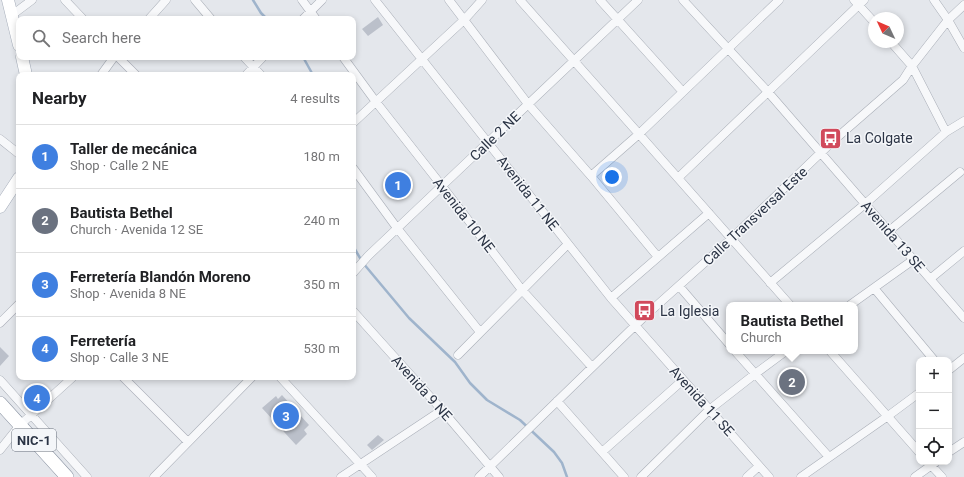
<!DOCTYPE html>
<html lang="en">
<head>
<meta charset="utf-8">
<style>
	:root { --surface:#fff; --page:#f6f6f6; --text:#202124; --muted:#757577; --line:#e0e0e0; --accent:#1a73e8 }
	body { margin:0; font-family:Roboto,sans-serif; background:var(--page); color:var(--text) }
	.controls { position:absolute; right:12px; bottom:12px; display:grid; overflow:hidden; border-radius:8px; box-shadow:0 2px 6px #0003 }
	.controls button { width:36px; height:36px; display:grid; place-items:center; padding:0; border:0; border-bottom:1px solid var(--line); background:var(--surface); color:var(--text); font:20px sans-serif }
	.compass { position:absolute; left:868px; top:12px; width:36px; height:36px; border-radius:50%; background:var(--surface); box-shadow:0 2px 6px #0003; rotate:314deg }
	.you { position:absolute; left:612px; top:177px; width:14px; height:14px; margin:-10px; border:3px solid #fff; border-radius:50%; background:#1a73e8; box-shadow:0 0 0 6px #1a73e833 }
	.badge { display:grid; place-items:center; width:26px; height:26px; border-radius:50%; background:var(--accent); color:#fff; font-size:13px; font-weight:700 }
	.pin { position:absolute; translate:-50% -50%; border:2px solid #fff; box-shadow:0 1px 4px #0006 }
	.popup { position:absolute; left:726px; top:302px; width:132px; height:52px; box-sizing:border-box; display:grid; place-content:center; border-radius:8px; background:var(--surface); filter:drop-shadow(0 1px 3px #0005); font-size:13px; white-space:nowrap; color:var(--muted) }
	.popup b { font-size:15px; color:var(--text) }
	.popup::after { content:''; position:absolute; left:50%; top:100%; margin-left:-8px; border:8px solid transparent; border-top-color:var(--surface) }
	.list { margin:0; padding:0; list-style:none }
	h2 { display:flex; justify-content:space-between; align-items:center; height:52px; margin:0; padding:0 16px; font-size:17px }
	h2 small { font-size:13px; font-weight:400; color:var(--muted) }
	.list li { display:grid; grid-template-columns:26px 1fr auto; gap:12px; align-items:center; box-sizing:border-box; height:64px; padding:0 16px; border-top:1px solid var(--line) }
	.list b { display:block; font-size:15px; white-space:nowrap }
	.list p { margin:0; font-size:13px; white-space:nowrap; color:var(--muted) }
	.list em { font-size:13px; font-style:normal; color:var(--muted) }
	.icon { flex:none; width:22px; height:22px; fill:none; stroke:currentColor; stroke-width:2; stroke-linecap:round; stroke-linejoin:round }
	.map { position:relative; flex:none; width:964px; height:477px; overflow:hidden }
	.search { position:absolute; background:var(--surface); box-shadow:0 2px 6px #0003; left:16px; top:16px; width:340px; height:44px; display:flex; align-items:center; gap:10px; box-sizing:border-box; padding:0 14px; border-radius:8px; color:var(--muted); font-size:15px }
	.panel { position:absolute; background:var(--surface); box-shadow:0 2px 6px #0003; left:16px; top:72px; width:340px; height:308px; border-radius:8px }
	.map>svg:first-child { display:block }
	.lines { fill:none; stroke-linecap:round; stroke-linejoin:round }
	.stream { stroke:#9fb4cc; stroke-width:2.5 }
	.building { fill:#bbc0ca }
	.minor-casing { stroke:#a9aeb7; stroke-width:9 }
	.primary-casing { stroke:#a3abb8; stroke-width:13 }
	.trunk-casing { stroke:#8b94a3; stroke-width:14 }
	.minor { stroke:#f7f8fa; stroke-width:8 }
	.primary { stroke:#fff; stroke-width:12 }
	.trunk { stroke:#fff; stroke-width:13 }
	.labels { text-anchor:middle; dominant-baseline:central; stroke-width:3; stroke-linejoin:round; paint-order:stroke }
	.shield { fill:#f4f6f9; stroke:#676e7b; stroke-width:1 }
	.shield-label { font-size:13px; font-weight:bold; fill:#2b3445 }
	.street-label { font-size:14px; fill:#2b3445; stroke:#f4f6f9 }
	.poi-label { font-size:14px; fill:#2b3445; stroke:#f4f6f9; text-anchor:start }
</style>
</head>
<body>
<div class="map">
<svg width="964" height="477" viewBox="0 0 964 477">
	<rect width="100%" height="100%" fill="#e4e7ec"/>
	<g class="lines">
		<path class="stream" d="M253,0L261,13L267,19
			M303,57L313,75
			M353,246L363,263L409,318L455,362L470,383L487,400L520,420L554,452L562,463L567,477"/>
	</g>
	<path class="building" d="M378,17L383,25L368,36L362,29Z
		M400,176L407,182L396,194L389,188Z
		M0,347L9,356L0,366Z
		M800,369L806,378L784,395L778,387Z
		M282,395L309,425L304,430L307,434L296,445L262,408L276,396L278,399Z
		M378,435L384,440L372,450L367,445Z"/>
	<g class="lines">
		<defs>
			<path id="minor" d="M65,0L83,19
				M195,0L211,19
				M302,0L316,19
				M375,0L611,298L769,477
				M449,0L528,104L591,176L658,257
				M520,0L639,134L591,176
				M600,0L683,92
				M683,0L768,92L964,318
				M779,0L639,134L790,305
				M854,0L874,22
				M934,0L948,20L964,48
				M12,15L32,0
				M149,19L166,0
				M303,19L322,0
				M891,42L912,66L946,132
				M118,57L136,75
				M244,57L261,75
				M343,57L376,102L442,186L522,290L592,367
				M101,75L114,57
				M246,75L263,57
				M353,123L465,19L482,0
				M0,139L19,154
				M353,168L397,228L480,332
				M678,178L864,0
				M889,231L960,172
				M353,273L368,256L638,0
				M930,279L964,251
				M770,283L865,204L946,132L964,121
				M679,286L729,344
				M874,288L934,360
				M611,298L709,213
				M850,305L913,260
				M353,311L442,410L499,477
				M0,323L19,304
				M735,351L829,457
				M830,351L919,452
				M458,355L568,244
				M949,370L964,358
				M123,377L188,442
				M280,377L372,477
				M0,380L87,477
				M557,401L624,477
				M0,450L20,425L73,377
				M602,452L683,380
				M949,452L964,442
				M929,463L942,477
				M154,477L252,377
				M341,477L442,410
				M479,477L645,316L731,239L833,141L903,80L912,66L948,20L964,5
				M641,477L709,410L755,374L786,351
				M747,477L759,466
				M801,477L888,416L919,393
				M915,477L936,462"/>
			<path id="primary" d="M8,0L19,45
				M22,57L26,75
				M0,207L19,178"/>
			<path id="trunk" d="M0,403L67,477"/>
		</defs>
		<use href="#minor" class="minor-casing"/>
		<use href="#primary" class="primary-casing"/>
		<use href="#trunk" class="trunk-casing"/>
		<use href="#minor" class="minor"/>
		<use href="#primary" class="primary"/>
		<use href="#trunk" class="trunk"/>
	</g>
	<defs>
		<symbol id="bus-square" viewBox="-11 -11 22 22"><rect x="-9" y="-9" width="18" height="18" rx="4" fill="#d1495b" stroke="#f4f6f9"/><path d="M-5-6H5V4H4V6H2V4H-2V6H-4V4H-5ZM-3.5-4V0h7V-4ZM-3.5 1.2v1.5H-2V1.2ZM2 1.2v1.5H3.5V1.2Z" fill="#fff"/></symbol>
	</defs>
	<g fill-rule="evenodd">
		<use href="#bus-square" x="818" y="126" width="25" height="25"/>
		<use href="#bus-square" x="632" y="298" width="25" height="25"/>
	</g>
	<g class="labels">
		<rect class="shield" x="12" y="429" width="44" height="22" rx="3"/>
		<g class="shield-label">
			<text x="34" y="440">NIC-1</text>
		</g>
		<g class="street-label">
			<text transform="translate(495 136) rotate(-44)">Calle 2 NE</text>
			<text transform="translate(528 193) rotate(52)">Avenida 11 NE</text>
			<text transform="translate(464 215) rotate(52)">Avenida 10 NE</text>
			<text transform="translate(755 216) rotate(-43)">Calle Transversal Este</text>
			<text transform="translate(893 236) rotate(49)">Avenida 13 SE</text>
			<text transform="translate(422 388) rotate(48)">Avenida 9 NE</text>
			<text transform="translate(702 401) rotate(48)">Avenida 11 SE</text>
		</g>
		<g class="poi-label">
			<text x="846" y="138">La Colgate</text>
			<text x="660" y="311">La Iglesia</text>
		</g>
	</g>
</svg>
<div class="controls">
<button>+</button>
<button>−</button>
<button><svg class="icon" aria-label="locate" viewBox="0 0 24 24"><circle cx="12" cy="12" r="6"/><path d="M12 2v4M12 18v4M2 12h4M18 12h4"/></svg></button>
</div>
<svg class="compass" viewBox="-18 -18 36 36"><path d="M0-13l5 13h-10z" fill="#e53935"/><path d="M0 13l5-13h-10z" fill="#757577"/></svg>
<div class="you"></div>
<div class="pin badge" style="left:398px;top:185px;background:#3f7fe0">1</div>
<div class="pin badge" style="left:792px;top:382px;background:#6b7280">2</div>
<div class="popup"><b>Bautista Bethel</b>Church</div>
<div class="pin badge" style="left:286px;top:416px;background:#3f7fe0">3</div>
<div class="pin badge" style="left:37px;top:398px;background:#3f7fe0">4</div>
<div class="search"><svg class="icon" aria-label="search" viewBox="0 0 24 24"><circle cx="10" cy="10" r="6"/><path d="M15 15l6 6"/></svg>Search here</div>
<section class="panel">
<h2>Nearby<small>4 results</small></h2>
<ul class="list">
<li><span class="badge" style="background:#3f7fe0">1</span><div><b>Taller de mecánica</b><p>Shop · Calle 2 NE</p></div><em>180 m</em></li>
<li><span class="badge" style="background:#6b7280">2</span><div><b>Bautista Bethel</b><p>Church · Avenida 12 SE</p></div><em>240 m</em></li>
<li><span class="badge" style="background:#3f7fe0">3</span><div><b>Ferretería Blandón Moreno</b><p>Shop · Avenida 8 NE</p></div><em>350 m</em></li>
<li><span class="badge" style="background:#3f7fe0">4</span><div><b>Ferretería</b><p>Shop · Calle 3 NE</p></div><em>530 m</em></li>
</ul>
</section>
</div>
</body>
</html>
